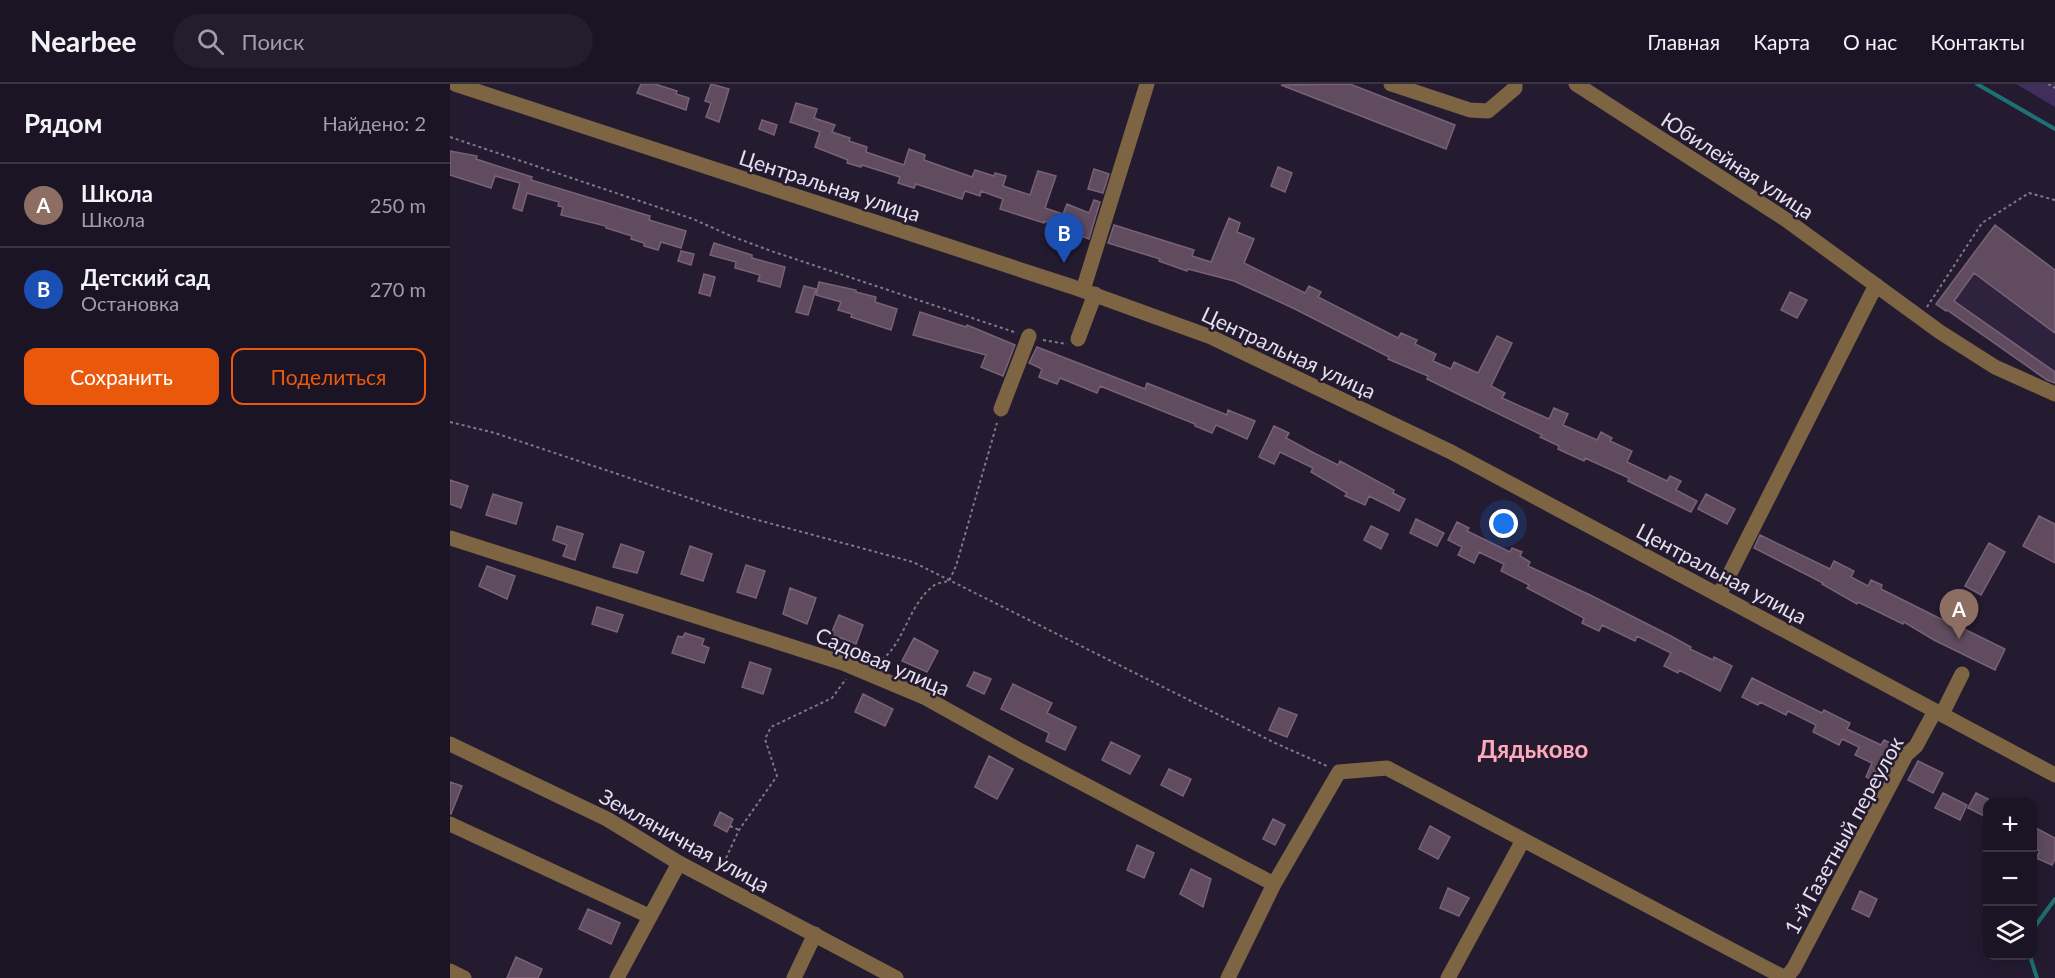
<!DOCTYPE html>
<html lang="ru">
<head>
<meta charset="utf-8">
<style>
	:root { --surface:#1b1425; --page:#241d2d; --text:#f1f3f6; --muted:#a09ea7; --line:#393342; --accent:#ea580c }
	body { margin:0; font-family:Lato,sans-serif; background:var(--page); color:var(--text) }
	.controls { position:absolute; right:18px; bottom:18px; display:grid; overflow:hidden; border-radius:12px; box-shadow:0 3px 15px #0003 }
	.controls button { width:54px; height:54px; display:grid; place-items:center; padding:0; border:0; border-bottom:2px solid var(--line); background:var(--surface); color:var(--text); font:30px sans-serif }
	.you { position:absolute; left:1054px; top:440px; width:21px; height:21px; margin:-15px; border:4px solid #fff; border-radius:50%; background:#1a73e8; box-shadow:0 0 0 9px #1a73e833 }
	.badge { display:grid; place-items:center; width:39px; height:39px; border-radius:50%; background:var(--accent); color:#fff; font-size:20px; font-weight:700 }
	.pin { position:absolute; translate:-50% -50px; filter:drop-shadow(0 2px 3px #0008) }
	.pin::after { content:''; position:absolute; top:32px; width:21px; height:18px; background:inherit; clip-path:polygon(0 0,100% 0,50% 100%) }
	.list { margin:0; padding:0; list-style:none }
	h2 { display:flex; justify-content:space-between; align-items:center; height:78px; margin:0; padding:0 24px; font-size:26px }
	h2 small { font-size:20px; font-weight:400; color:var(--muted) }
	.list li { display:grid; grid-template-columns:39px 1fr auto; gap:18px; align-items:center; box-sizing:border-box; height:84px; padding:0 24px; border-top:2px solid var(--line) }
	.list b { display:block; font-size:22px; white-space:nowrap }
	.list p { margin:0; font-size:20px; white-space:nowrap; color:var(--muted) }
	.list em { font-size:20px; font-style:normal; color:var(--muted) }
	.actions { display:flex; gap:12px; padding:18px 24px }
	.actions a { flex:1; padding:14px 0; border:2px solid var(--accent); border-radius:12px; text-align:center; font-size:21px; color:var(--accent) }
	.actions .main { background:var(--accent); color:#fff }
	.icon { flex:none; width:33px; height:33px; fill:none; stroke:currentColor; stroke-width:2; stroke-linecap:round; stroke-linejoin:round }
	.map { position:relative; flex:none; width:1605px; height:894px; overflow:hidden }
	header { display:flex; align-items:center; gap:36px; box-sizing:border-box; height:84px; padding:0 30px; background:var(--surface); border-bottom:2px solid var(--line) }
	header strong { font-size:28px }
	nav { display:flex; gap:33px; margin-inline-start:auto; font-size:21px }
	.search { width:420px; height:54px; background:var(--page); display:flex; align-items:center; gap:15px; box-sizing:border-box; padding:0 21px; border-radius:33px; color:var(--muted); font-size:22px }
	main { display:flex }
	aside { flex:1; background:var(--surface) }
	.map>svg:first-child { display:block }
	.built { fill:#2e223e }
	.green { fill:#422e5c }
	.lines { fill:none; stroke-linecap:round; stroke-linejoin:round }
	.stream { stroke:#1d7172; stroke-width:4 }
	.building { fill:#604b5f; stroke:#796278; stroke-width:1.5 }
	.path { stroke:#80788b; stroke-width:2; stroke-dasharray:3 3; stroke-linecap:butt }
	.minor { stroke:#7d6443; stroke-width:15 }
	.labels { text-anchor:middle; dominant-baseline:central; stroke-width:5; stroke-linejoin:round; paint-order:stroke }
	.street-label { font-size:21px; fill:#e5dfee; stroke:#241b31 }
	.quarter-label { font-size:24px; font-weight:bold; fill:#feaab8; stroke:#241b31 }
</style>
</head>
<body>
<header>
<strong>Nearbee</strong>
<div class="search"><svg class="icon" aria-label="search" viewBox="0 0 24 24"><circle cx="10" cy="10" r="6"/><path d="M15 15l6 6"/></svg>Поиск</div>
<nav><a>Главная</a><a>Карта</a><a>О нас</a><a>Контакты</a></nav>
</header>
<main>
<aside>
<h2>Рядом<small>Найдено: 2</small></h2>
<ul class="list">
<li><span class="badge" style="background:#8d6e63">A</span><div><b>Школа</b><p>Школа</p></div><em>250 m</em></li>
<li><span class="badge" style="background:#1a4fb4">B</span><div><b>Детский сад</b><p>Остановка</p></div><em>270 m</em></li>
</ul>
<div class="actions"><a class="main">Сохранить</a><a>Поделиться</a></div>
</aside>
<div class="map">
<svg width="1605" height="894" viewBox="0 0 1605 894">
	<rect width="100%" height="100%" fill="#241b31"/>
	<path class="built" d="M1545,141L1605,186V301L1486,220Z"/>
	<path class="green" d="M1566,0H1605V23Z"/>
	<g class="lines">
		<path class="stream" d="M1527,0L1605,45
			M1582,850L1586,841L1605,815
			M1580,872L1587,894"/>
	</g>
	<path class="building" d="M191,0H205L227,7L226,10L239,14L236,26L187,9Z
		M261,0L279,5L269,38L256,33L261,19L255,17Z
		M900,0L1005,41L996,65L831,1Z
		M346,19L367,25L364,34L385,41L382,48L400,54L399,57L417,63L416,68L454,81L459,65L475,71L474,76L522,93L525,86L544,92L545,89L556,92L553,102L580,111L588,87L606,92L595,124L613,130L617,120L639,129L644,116L650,118L639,155L594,137V139L550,125L553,115L531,107L530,112L515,107L512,115L466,100L464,104L448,99L450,93L412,81L411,83L397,79L398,76L365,63L370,48L340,38Z
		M312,36L327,41L324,51L309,45Z
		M0,67L27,72L26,75L82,93L81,96L200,132L199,136L236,147L231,164L211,158L208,166L194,162V159L181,155L182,152L156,144V142L111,131L113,123L108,122L109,118L77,109L72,127L63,124L70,99L45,92L41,104L0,91Z
		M828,83L842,89L835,108L821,102Z
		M644,85L659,90L653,109L638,105Z
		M779,134L790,139L787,148L804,155L794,179L855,209L859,202L871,208L868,213L948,254L951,249L967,256L965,260L986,270L983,277L1001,285L1004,278L1028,289L1047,252L1062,259L1041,302L1055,309L1052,314L1099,335L1104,324L1118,330L1113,341L1147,356L1151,348L1162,354L1160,357L1182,367L1177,378L1217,397L1220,392L1231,397L1226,406L1247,417L1241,428L1178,397L1179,394L1135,374L1134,377L1108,365L1109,362L1090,353L1092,351L977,295L978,292L938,275L939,273L845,225L784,197L738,185L737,187L709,177L710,175L658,159L664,141L744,166L742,172L761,178Z
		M1545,141L1605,186V249L1524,189L1504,217L1605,288V299L1597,296L1497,226L1496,227L1486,220Z
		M264,159L302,171V174L335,183L330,203L308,197L310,191L285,184L286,178L260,171Z
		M231,167L244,170L241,181L228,177Z
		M254,190L265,193L260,212L249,209Z
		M369,198L406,206V208L426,213L425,218L447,225L441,246L401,233L402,230L388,226L391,218L366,211Z
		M354,202L366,205L358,231L346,228Z
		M1340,208L1357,216L1347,234L1331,226Z
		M470,228L516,243L517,241L565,261L553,292L531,283L536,271L463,251Z
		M587,263L695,305L697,299L777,331L778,326L805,337L797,355L766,341L762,349L745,342V340L650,302L647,309L610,294L607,300L589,293L592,285L579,279Z
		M824,342L839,349L836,354L864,369L888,381L890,377L944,406L943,409L955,415L949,427L919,412L915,421L895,412L897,409L861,388L863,384L830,368L824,380L809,373Z
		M0,396L18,402L11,424L0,420Z
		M43,410L72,419L66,440L36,431Z
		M1256,410L1285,425L1277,440L1248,425Z
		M1589,432L1605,440V479L1573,462Z
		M966,435L994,449L987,462L960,449Z
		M1007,438L1019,444L1017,447L1060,468L1062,464L1072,468L1070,472L1080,478L1078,482L1140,511L1219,551L1241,563L1240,565L1263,576L1264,573L1282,582L1270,607L1229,586L1228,589L1214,582L1221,569L1187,552L1185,557L1152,541L1149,547L1132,539L1134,534L1077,504L1079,501L1051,487L1054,480L1029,468L1024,479L1008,471L1012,463L998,456Z
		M107,442L133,450L125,476L113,472L117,461L103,456Z
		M921,442L938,450L931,465L914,456Z
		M1310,451L1380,485L1384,477L1404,487L1401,493L1418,502L1421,496L1432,501L1431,505L1493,536L1502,517L1519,525L1510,543L1555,565L1545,586L1484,556L1454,538L1453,540L1408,518L1407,520L1372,500L1373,499L1304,464Z
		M1539,459L1555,468L1531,511L1515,502Z
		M171,460L194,468L187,489L163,483Z
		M240,462L262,470L253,497L231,490Z
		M296,481L315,487L306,514L287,508Z
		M37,482L65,492L57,515L29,502Z
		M340,504L366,514L357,540L333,530Z
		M147,523L173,531L167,548L142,540Z
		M389,531L413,541L406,560L381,550Z
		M235,549L254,555L252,561L259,564L254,579L222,569L228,552L233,553Z
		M464,554L488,567L477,588L452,577Z
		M300,578L321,585L313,610L292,603Z
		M524,588L541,595L534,610L517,602Z
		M1302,594L1372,629L1374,626L1400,639L1397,645L1431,661L1434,656L1450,663L1430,700L1416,693L1422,679L1405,671L1409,663L1392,655L1389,661L1363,648L1366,641L1338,627L1336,631L1310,618L1308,621L1292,613Z
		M563,600L602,619L597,629L626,643L615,666L596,657L599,649L551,625Z
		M413,610L443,625L435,642L405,628Z
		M829,624L847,631L837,653L819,646Z
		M661,658L690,672L680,690L652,676Z
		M539,672L563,685L547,715L525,703Z
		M1468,677L1493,689L1483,709L1458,696Z
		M719,685L741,695L733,712L711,701Z
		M0,698L12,702L1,730H0Z
		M1493,709L1517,721L1510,736L1485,724Z
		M1526,709L1538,715V734L1518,724Z
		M270,728L283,735L277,748L264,741Z
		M823,735L835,741L825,761L813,755Z
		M980,742L1000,753L988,775L969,765Z
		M1582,742L1605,754V775L1602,781L1586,774L1590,767L1582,763Z
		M687,761L704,769L694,794L677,786Z
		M741,785L761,795L753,823L730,810Z
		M998,804L1019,814L1009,832L990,824Z
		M1410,807L1427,815L1419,833L1402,825Z
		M138,825L170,839L161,860L129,845Z
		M66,873L92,885L88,894H57Z"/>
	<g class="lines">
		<path class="path" d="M1598,0L1605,4
			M0,53L243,135L281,152L321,167L567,249
			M1477,223L1532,139L1579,109L1605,116
			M593,256L617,260
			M0,338L45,349L293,432L463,478L825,659L877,682
			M427,579C454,563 457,523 482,503C486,499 494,498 499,497L506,482L547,339
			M280,742L289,746
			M271,785L289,746L327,692L315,655L321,643L382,614L396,595"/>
		<path class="minor" d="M5,0L623,203L761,253L1001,368L1605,691
			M941,0L1020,26L1038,27L1065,4V0
			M1126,0L1335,135L1490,248L1545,283L1605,310
			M633,206L697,0
			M628,255L645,210
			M551,325L579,252
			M0,454L393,579L474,613L571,667L824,800
			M1269,511L1426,201
			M1492,630L1512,590
			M0,660L157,735L229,779L446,894
			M0,740L199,832
			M0,887L14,894
			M167,894L229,779
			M344,894L365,850
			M778,894L824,800L889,688L937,684L1335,894
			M998,894L1073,756
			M1336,894L1344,884L1456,671L1466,662L1485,627"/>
	</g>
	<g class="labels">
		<g class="street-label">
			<text transform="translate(1288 81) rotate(33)">Юбилейная улица</text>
			<text transform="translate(380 101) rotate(18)">Центральная улица</text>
			<text transform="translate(839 268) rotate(25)">Центральная улица</text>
			<text transform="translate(1272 489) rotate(28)">Центральная улица</text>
			<text transform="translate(433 577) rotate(23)">Садовая улица</text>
			<text transform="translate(1393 751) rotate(-61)">1-й Газетный переулок</text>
			<text transform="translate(235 756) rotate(29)">Земляничная улица</text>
		</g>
		<g class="quarter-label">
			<text x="1083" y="664">Дядьково</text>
		</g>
	</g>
</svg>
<div class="controls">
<button>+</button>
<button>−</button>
<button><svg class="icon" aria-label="layers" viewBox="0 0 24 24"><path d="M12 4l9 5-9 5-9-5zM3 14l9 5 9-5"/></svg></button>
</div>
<div class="you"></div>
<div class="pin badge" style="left:1509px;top:555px;background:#8d6e63">A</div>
<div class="pin badge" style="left:614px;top:179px;background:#1a4fb4">B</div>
</div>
</main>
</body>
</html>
